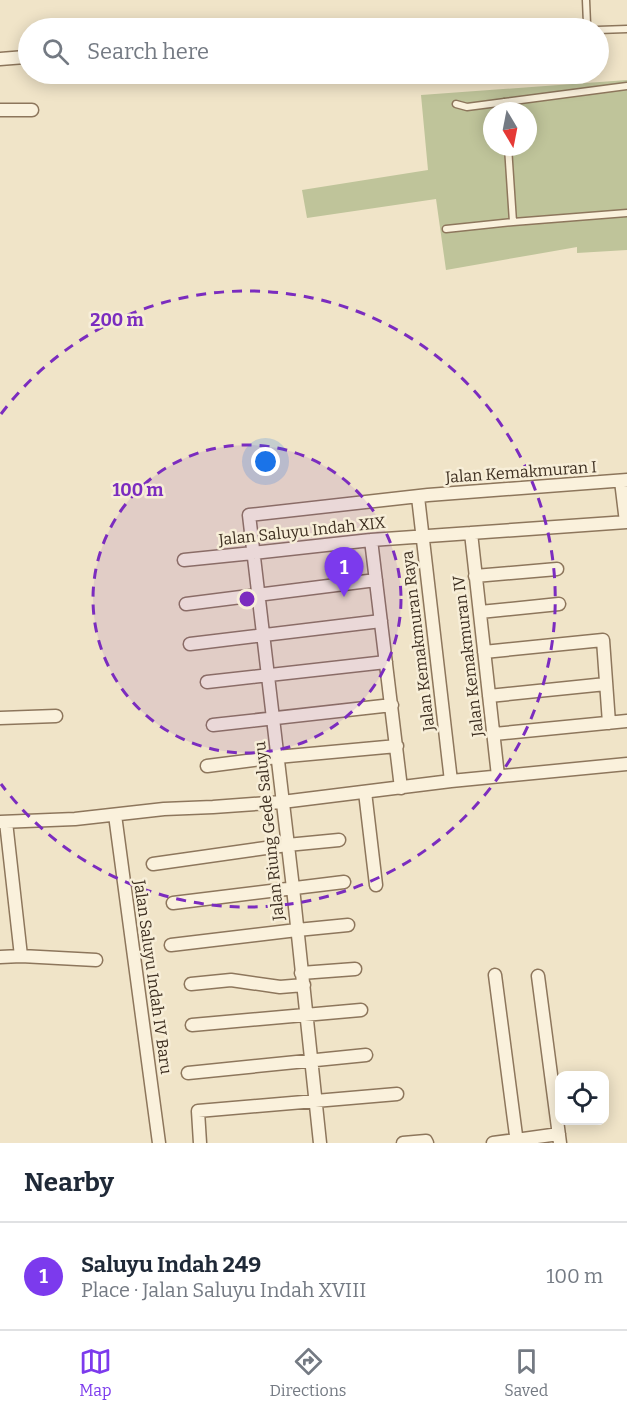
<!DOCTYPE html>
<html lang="en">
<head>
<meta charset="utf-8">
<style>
	:root { --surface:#fff; --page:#f6f6f7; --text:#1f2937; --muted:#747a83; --line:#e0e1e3; --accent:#7c3aed }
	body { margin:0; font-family:Bitter,serif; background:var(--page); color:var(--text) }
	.controls { position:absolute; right:18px; bottom:18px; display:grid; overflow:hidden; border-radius:12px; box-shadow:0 3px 15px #0003 }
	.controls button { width:54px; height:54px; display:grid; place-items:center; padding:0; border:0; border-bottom:2px solid var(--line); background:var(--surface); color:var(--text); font:30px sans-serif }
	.compass { position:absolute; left:483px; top:102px; width:54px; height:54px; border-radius:50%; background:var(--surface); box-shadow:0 3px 15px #0003; rotate:170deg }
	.you { position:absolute; left:266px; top:462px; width:21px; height:21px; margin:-15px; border:4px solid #fff; border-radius:50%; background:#1a73e8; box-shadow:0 0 0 9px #1a73e833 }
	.badge { display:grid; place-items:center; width:39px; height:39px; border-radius:50%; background:var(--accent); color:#fff; font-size:20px; font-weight:700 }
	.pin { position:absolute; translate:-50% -50px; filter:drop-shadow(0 2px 3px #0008) }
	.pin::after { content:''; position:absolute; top:32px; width:21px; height:18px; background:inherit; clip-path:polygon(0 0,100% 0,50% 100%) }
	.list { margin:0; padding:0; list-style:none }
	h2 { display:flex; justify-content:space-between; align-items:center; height:78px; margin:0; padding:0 24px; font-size:26px }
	h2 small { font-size:20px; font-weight:400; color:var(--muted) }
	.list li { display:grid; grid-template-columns:39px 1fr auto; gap:18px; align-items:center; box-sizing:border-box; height:108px; padding:0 24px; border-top:2px solid var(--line) }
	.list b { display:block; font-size:22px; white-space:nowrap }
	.list p { margin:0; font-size:20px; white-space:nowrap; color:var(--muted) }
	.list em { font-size:20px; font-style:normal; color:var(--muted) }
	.icon { flex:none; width:33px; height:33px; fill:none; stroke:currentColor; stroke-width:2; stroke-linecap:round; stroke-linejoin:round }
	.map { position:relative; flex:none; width:627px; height:1143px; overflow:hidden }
	.search { position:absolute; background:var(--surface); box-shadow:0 3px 15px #0003; left:18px; right:18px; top:18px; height:66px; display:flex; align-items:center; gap:15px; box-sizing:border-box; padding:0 21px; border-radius:33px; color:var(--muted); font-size:22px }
	.sheet { height:186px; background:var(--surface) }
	nav { display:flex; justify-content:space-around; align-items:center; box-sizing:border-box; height:84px; border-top:2px solid var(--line); background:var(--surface); font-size:16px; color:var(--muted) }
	nav a { display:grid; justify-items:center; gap:3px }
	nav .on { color:var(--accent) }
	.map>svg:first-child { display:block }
	.cemetery { fill:#bfc49a; fill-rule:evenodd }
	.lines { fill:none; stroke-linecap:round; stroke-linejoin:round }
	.lane-casing { stroke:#8d765c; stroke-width:9 }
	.street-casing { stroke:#8d765c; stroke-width:15 }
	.lane { stroke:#faf1dc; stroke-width:6 }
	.street { stroke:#faf1dc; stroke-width:12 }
	.ring { fill:none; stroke:#7b2cbf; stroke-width:3; stroke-dasharray:10 8 }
	.labels { text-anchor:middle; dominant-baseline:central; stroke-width:5; stroke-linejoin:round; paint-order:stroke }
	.street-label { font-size:16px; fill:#3d2e20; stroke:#f7eed8 }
	.centre { fill:#7b2cbf; stroke:#f7eed8; stroke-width:3 }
	.ring-label { font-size:18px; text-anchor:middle; font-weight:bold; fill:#7b2cbf; stroke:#f7eed8; stroke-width:5; stroke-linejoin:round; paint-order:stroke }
</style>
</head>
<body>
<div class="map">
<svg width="627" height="1143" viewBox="0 0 627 1143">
	<rect width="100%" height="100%" fill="#f0e4c8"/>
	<path class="cemetery" d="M627,80V250L577,253V247L446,270L436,199L307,218L302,190L428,170L421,95ZM492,111H528V147H492Z"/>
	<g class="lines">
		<defs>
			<path id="lane" d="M586,0L587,24L590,28
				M598,30L627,29
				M504,102L505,111
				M456,104L467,107L627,86
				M508,147L513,222L627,213
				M446,229L513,222"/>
			<path id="street" d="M0,59L25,57
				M0,110H32
				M621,481L626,522
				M418,497L451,781
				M471,533L498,776
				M371,540L401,788
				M184,560L253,553L371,540L627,522
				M475,576L557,569
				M186,604L376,580
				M480,612L559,604
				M190,644L381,621
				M484,652L603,640L609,723
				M207,682L386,662
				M489,696L606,684
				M0,718L56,716
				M213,725L392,705
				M494,734L627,721
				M207,766L277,757L397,746
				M365,792L376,885
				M115,815L159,1143
				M0,822L75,819L164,809L213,807L282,802L451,781L627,764
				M153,864L287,845L339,840
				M173,903L344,882
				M171,945L297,930L348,925
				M21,956L96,960
				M0,957L21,956L6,822
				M301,973L355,969
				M495,975L517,1143
				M538,976L560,1143
				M191,984L231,980L280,987L304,985
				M192,1025L361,1010
				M188,1073L366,1055
				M200,1143L198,1111L397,1094
				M320,1143L293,888L249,515L428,495L627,480
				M403,1143L426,1141L427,1143
				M493,1143L559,1134"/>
		</defs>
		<use href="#lane" class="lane-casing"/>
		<use href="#street" class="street-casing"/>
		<use href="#lane" class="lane"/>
		<use href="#street" class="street"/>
	</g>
	<circle cx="247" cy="599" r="154" fill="#7b2cbf" fill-opacity=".12"/>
	<g class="ring">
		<circle cx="247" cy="599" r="154"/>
		<path d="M1 414A308 308 0 1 1 1 784"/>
	</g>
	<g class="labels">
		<g class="street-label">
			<text transform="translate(521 472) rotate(-4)">Jalan Kemakmuran I</text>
			<text transform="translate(302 531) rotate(-6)">Jalan Saluyu Indah XIX</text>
			<text transform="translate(418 641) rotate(-97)">Jalan Kemakmuran Raya</text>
			<text transform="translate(468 656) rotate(-97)">Jalan Kemakmuran IV</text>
			<text transform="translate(269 831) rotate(-96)">Jalan Riung Gede Saluyu</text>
			<text transform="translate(153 977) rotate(82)">Jalan Saluyu Indah IV Baru</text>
		</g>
	</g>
	<circle cx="247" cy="599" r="9" class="centre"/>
	<g class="ring-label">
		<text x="117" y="326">200 m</text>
		<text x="138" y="496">100 m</text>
	</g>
</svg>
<div class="controls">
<button><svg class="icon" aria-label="locate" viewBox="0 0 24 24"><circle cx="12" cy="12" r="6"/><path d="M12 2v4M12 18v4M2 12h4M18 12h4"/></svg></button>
</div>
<svg class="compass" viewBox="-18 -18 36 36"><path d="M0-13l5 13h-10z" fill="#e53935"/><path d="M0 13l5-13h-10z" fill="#747a83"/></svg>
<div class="you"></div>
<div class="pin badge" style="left:344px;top:597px">1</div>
<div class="search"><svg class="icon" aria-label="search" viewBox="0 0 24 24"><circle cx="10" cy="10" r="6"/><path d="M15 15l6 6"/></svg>Search here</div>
</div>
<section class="sheet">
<h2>Nearby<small></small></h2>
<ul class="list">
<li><span class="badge">1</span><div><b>Saluyu Indah 249</b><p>Place · Jalan Saluyu Indah XVIII</p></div><em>100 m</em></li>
</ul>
</section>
<nav>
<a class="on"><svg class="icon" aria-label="map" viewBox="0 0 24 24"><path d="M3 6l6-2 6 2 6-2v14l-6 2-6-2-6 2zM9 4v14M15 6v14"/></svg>Map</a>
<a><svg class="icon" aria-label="directions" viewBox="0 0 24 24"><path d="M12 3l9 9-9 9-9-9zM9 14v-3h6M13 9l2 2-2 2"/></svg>Directions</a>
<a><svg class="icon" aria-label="saved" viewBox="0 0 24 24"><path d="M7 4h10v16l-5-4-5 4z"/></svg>Saved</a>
</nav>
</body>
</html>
